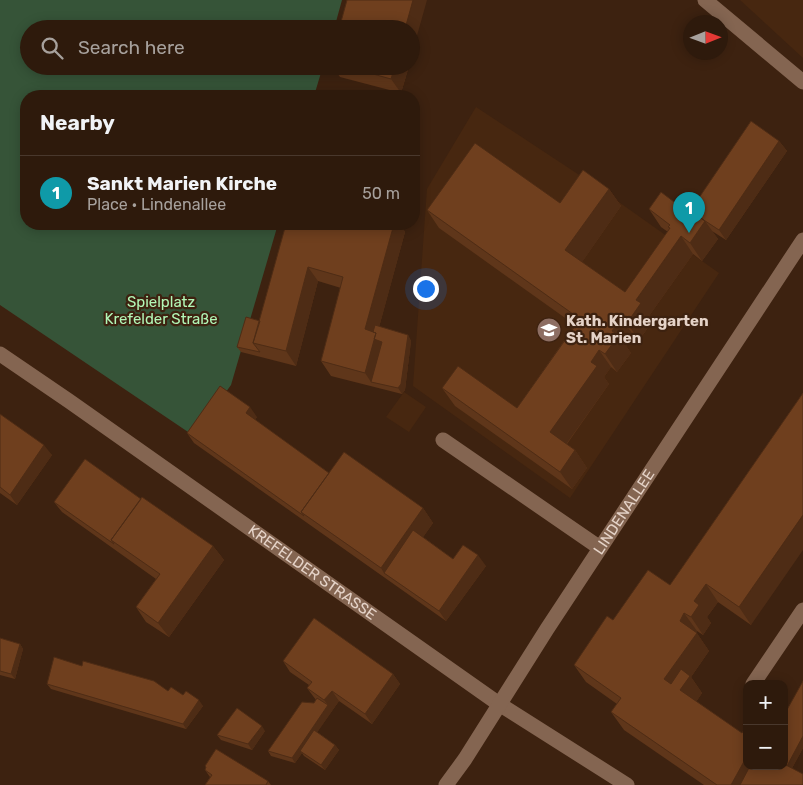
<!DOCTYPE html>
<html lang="en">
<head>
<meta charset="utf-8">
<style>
	:root { --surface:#2e1a0c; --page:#362315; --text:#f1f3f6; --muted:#a7a19d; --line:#49382d; --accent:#b45309 }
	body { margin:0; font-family:Rubik,sans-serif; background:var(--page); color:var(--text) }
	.controls { position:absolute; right:15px; bottom:15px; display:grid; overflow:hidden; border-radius:10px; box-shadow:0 2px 12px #0003 }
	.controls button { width:45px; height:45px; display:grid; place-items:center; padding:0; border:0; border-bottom:1px solid var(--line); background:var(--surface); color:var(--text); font:25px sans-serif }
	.compass { position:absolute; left:683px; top:15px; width:45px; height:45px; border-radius:50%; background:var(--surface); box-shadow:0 2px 12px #0003; rotate:89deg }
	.you { position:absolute; left:425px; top:288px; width:18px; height:18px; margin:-12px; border:4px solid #fff; border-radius:50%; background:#1a73e8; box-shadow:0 0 0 8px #1a73e833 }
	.badge { display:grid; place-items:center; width:32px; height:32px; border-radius:50%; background:var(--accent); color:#fff; font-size:16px; font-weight:700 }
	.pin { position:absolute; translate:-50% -41px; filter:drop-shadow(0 1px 2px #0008) }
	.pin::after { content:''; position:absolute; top:26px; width:18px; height:15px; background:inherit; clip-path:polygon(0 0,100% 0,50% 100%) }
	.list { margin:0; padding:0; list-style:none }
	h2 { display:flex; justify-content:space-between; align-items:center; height:65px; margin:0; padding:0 20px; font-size:21px }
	h2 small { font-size:16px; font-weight:400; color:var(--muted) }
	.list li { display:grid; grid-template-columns:32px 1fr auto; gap:15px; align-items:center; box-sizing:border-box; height:75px; padding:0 20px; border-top:1px solid var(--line) }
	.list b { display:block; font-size:19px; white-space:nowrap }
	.list p { margin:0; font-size:16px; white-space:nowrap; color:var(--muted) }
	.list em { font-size:16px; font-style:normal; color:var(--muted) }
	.icon { flex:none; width:28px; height:28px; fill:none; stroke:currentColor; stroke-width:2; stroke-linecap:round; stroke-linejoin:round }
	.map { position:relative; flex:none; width:803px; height:785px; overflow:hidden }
	.search { position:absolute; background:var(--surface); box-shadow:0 2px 12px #0003; left:20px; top:20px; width:400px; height:55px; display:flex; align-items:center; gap:12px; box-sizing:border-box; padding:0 18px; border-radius:28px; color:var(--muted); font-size:19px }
	.panel { position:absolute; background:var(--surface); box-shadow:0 2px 12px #0003; left:20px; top:90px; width:400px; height:140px; border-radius:20px }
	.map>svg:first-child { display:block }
	.built { fill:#472710 }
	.green { fill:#365438 }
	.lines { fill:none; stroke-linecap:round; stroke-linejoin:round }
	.service { stroke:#846551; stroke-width:15 }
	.minor { stroke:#846551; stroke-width:15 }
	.tertiary { stroke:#846551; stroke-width:15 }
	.wall { fill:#5f361a }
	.shaded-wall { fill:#4e2c15 }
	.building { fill:#6f3f1e; stroke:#4e2c15 }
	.labels { text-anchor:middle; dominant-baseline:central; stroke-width:4.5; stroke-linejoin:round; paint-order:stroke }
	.park-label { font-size:15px; fill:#b2f7b7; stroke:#3d2210 }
	.poi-label { font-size:15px; font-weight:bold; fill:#e5d3c8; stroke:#3d2210; text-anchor:start }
	.street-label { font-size:15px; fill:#e5d3c8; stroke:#3d2210 }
</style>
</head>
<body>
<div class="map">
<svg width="803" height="785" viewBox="0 0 803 785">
	<rect width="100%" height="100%" fill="#3d2210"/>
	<path class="built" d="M740,0H803V58Z
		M476,107L599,188L719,273L570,498L413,386L427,189Z
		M404,392L426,407L409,432L386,417Z"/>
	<path class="green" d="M0,0H342L334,29H29V66H323L314,96H26V224H278L231,385L194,436L0,305Z"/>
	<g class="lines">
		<path class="service" d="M443,440L600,548
			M753,684L803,610"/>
		<path class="minor" d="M705,0L803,82
			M499,704L627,785"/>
		<g class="tertiary">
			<path id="s1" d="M0,354L69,401L499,704"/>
			<path id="s2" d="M446,785L465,759L547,629L803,240"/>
		</g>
	</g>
	<path class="wall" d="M332,66H409L401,93L340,77Z
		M779,141L787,151L726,240L712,231L718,239L702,261L693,254L649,316L653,321L639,340L634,336L626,346L631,353L617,372L611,367L604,377L609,384L567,444L575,450L587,468L572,489L455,406L442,388L517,408L575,325L439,228L427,210L560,203L609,189L621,206L582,262L625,292L668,232L661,227L649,209L682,208L690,211Z
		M286,224H400L405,232L379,327L408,335L411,341L405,390L402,394L331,376L321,361L341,288L318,281L296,366L241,352L237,347L260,321Z
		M803,393L751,625L718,602L707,617L711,623L703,635L697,631L696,632L709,651L691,677L702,693L696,702L784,766L803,680V748L792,768L803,785H704L624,730L611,712L617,704L586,682L574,665L613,620L670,585Z
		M0,414L52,455L17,505L0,493Z
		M257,417L255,420L329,473L423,508L433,523L423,537L453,559L486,566L446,621L194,443L187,433Z
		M141,499L213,546L224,560L169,637L146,622L136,607L156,579L62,512L54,502Z
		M0,638L20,644L23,649L15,679L0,675Z
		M283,661L393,674L400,684L372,724L339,701L317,732L335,745L339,750L325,770L304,756L302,753L295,763L271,756L268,751L314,703L316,700L307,688L309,685L290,672Z
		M47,684L168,691L183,695L203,706L186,729L51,689Z
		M265,731L252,750L221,740L217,735Z
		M205,770L268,781L271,785H205L210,777Z"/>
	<path class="shaded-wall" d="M413,0H427L411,57V29H405Z
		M395,66H409L401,93L391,79Z
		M779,141L787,151L726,240L719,230Z
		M609,189L621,206L578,268L565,250Z
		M705,221L718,239L702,261L690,243Z
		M394,224H400L405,232L377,335L386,347L371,382L365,373V329Z
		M681,236L693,254L649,316L653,321L639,340L627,323L636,300Z
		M308,267L318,281L296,366L286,351Z
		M621,318L634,336L626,346L631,353L617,372L605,354L612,331Z
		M408,335L411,341L405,390L402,394L398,388Z
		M599,350L611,367L604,377L609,384L562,450L550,432L591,362Z
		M250,407L257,417L253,423L246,413Z
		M44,445L52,455L17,505L10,495Z
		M575,450L587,468L572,489L560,472Z
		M423,508L433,523L394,579L384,573L381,568Z
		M803,515V550L751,625L739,607Z
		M213,546L224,560L169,637L158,623Z
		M478,555L486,566L446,621L439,611Z
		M706,584L718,602L707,617L711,623L703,635L691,617L694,601Z
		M684,613L697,631L692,638L680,621Z
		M697,633L709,651L691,677L702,693L692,708L664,679Z
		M20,644L23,649L15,679L11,674Z
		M393,674L400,684L372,724L365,714Z
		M332,691L339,701L303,753L300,751L302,753L295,763L292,758L328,705L324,700Z
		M199,700L203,706L186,729L183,724Z
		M262,726L265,731L252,750L248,744Z
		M803,736V748L789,774L786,768Z
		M335,745L339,750L325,770L321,765Z
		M747,756V766H763L753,785H731Z"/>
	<path class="building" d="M347,0H413L405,29H339Z
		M344,66H395L391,79Z
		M751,121L779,141L719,230L690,211Z
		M475,143L560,203L583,170L609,189L565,250L625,292L670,228L668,227L670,225L649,209L661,192L682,208L684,206L705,221L690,243L681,236L636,300L641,303L627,323L621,318L612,331L619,335L605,354L599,350L591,362L597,366L550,432L575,450L560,472L442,388L458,366L517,408L580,319L427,210Z
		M286,224H394L365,329L376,333L365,373L321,361L343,277L308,267L286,351L253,343Z
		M246,317L260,321L253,343L260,352L237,347Z
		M375,325L408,335L401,384L398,388L371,382L382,342L374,339L376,333L373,332Z
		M220,386L250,407L246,413L329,473L301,512L304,516L187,433Z
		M803,393V515L739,607L706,584L694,601L699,605L691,617L684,613L680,621L697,633L664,679L671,684L681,669L690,676L680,690L742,733L746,727H747V756L731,785H717L611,712L621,698L574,665L607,616L613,620L648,570L670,585Z
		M0,414L44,445L10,495L0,487Z
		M344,452L423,508L381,568L301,512Z
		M85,459L141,499L111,540L114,544L54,502Z
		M142,497L213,546L158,623L136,607L160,574L111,540Z
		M413,530L453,559L463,545L478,555L439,611L384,573Z
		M314,618L393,674L365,714L332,691L324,700L307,688L312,682L283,661Z
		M0,638L20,644L11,674L0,671Z
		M54,657L82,666L83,661L154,681L168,691L171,687L183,695L186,691L199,700L183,724L47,684Z
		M803,681V736L787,766L784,764V715Z
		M317,698L328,705L292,758L268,751L302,702L314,703Z
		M237,708L262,726L248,744L217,735Z
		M314,730L335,745L321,765L300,751Z
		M216,749L268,781L266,785H205L212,775L205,770L206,767L205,766Z
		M784,764L803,774V785H740L750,766H784Z"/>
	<defs>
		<symbol id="school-disc" viewBox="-11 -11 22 22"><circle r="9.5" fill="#8d6e63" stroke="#3d2210"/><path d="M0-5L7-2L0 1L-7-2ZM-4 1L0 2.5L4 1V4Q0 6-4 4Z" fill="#fff"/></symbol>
	</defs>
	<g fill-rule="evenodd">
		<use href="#school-disc" x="535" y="316" width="28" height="28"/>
	</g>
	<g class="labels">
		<g class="park-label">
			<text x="161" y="302">Spielplatz<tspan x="161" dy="17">Krefelder Straße</tspan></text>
		</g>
		<g class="poi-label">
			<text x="566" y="321">Kath. Kindergarten<tspan x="566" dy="17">St. Marien</tspan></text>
		</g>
		<g class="street-label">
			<text stroke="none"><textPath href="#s2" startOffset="326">LINDENALLEE</textPath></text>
			<text stroke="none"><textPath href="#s1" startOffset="381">KREFELDER STRASSE</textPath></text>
		</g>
	</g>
</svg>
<div class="controls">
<button>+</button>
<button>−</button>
</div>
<svg class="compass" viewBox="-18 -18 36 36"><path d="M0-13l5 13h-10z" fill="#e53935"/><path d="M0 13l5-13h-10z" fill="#a7a19d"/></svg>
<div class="you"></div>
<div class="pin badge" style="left:689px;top:233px;background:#0f9aa8">1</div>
<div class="search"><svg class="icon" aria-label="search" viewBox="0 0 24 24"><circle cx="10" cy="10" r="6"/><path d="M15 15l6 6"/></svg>Search here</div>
<section class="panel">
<h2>Nearby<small></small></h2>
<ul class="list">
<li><span class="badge" style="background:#0f9aa8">1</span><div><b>Sankt Marien Kirche</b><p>Place · Lindenallee</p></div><em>50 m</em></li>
</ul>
</section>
</div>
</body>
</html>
